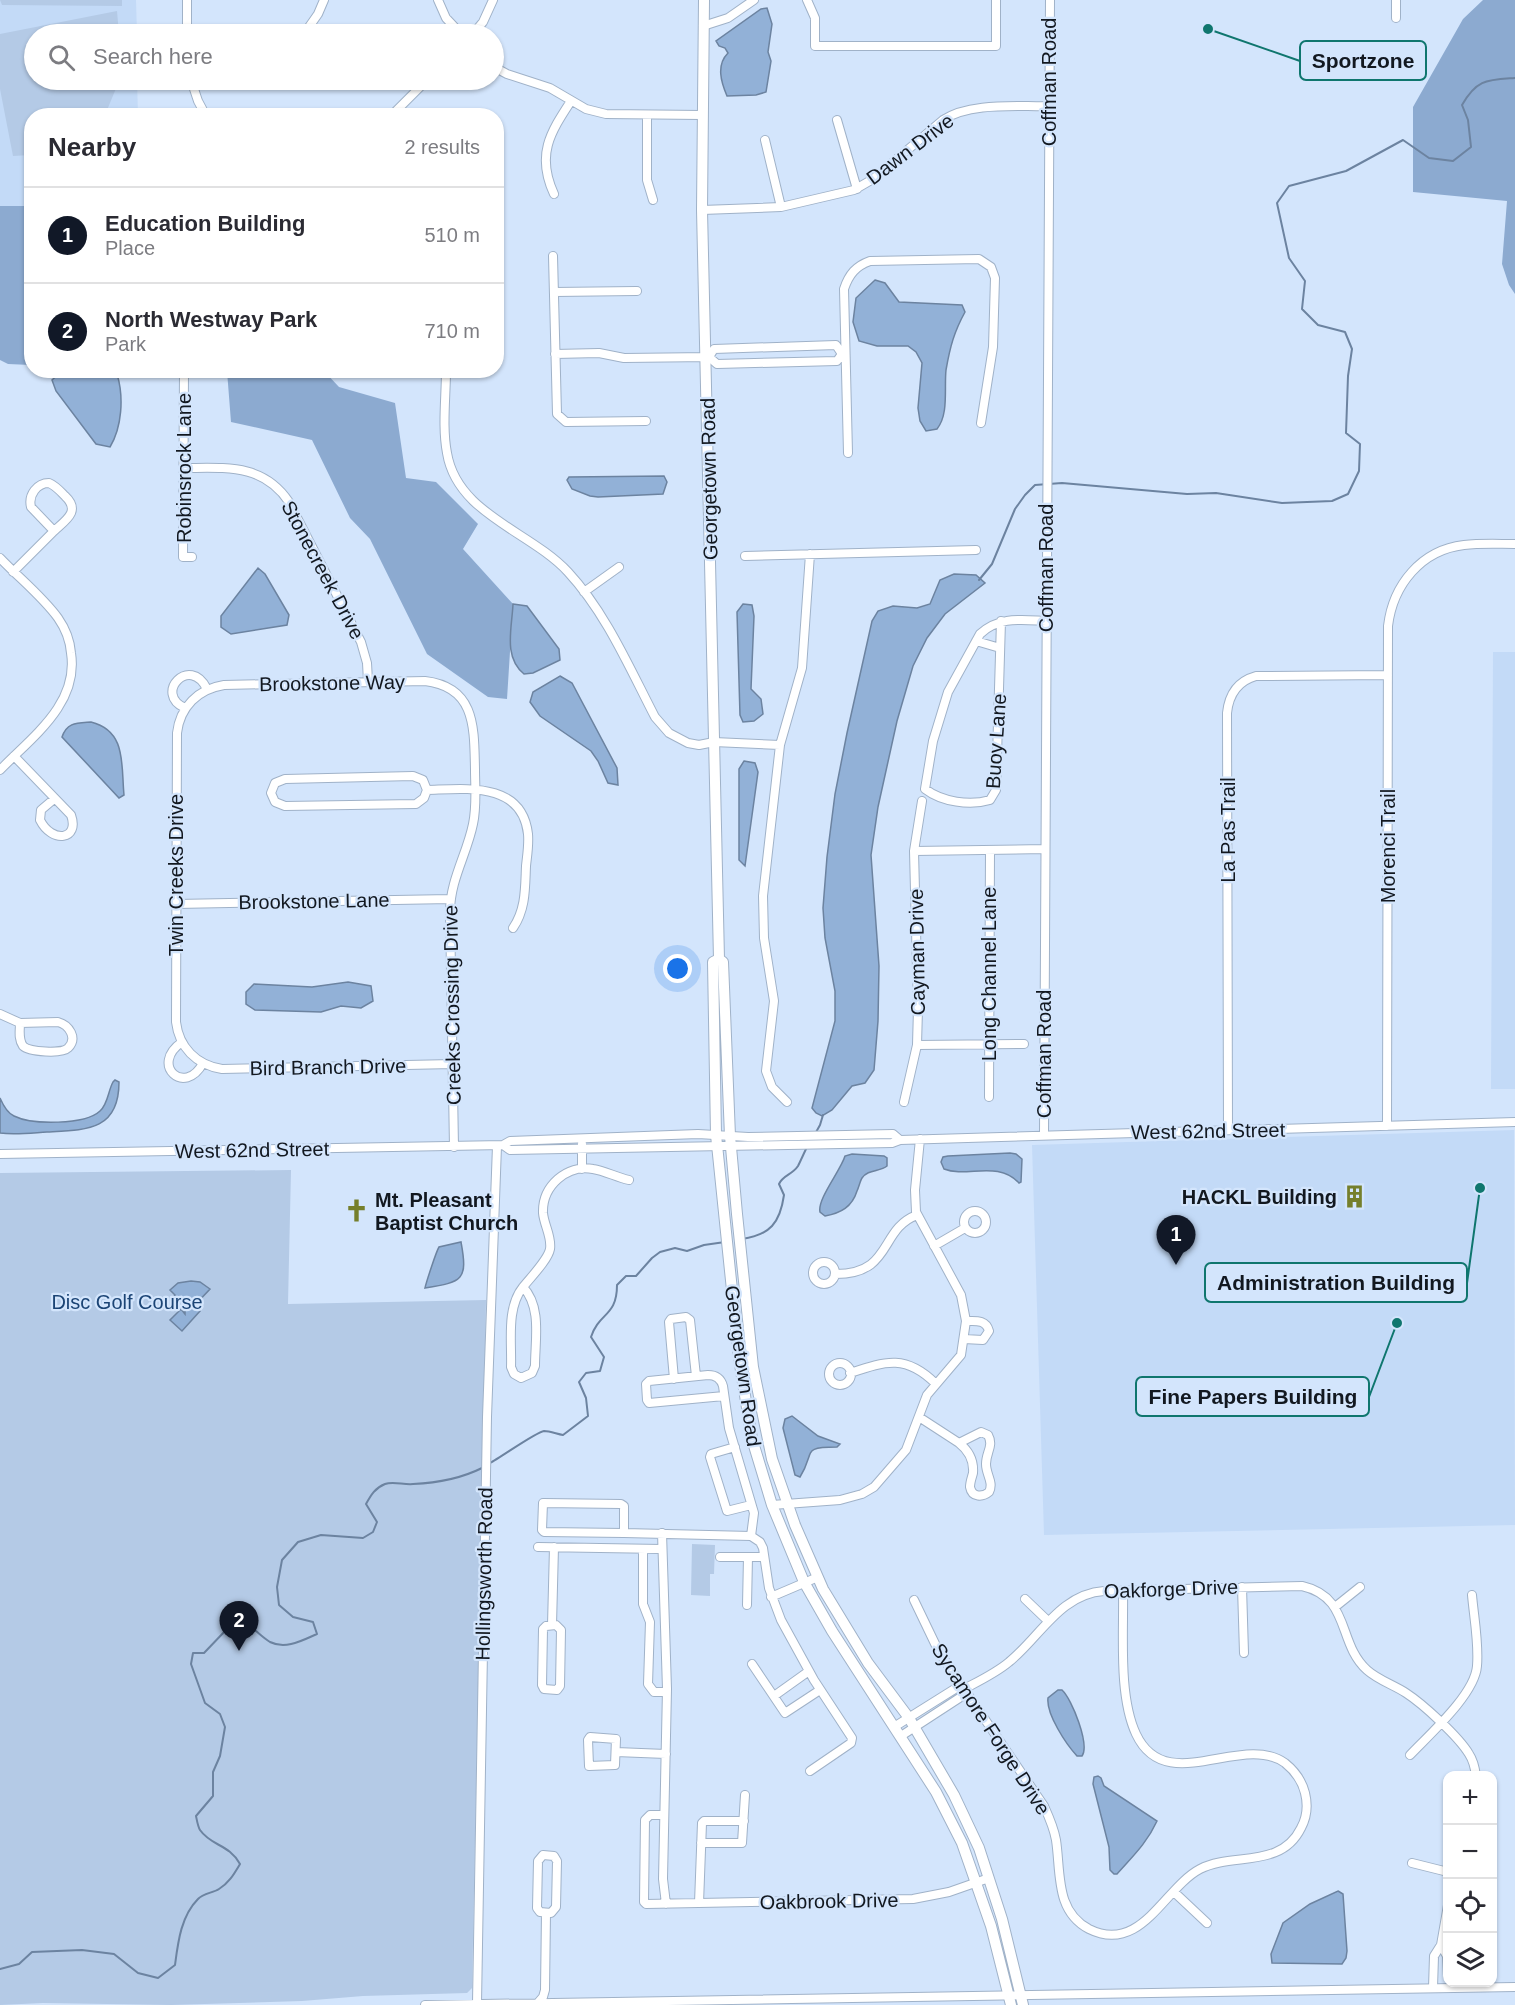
<!DOCTYPE html>
<html lang="en">
<head>
<meta charset="utf-8">
<style>
	:root { --surface:#fff; --page:#f7f7f7; --text:#2b2b33; --muted:#7c7c81; --line:#e1e1e2; --accent:#111827 }
	body { margin:0; font-family:Helvetica,sans-serif; background:var(--page); color:var(--text) }
	.controls { position:absolute; right:18px; bottom:18px; display:grid; overflow:hidden; border-radius:12px; box-shadow:0 2px 4px #0004 }
	.controls button { width:54px; height:54px; display:grid; place-items:center; padding:0; border:0; border-bottom:2px solid var(--line); background:var(--surface); color:var(--text); font:30px sans-serif }
	.you { position:absolute; left:678px; top:969px; width:21px; height:21px; margin:-15px; border:4px solid #fff; border-radius:50%; background:#1a73e8; box-shadow:0 0 0 9px #1a73e833 }
	.badge { display:grid; place-items:center; width:39px; height:39px; border-radius:50%; background:var(--accent); color:#fff; font-size:20px; font-weight:700 }
	.pin { position:absolute; translate:-50% -50px; filter:drop-shadow(0 2px 3px #0008) }
	.pin::after { content:''; position:absolute; top:32px; width:21px; height:18px; background:inherit; clip-path:polygon(0 0,100% 0,50% 100%) }
	.list { margin:0; padding:0; list-style:none }
	h2 { display:flex; justify-content:space-between; align-items:center; height:78px; margin:0; padding:0 24px; font-size:26px }
	h2 small { font-size:20px; font-weight:400; color:var(--muted) }
	.list li { display:grid; grid-template-columns:39px 1fr auto; gap:18px; align-items:center; box-sizing:border-box; height:96px; padding:0 24px; border-top:2px solid var(--line) }
	.list b { display:block; font-size:22px; white-space:nowrap }
	.list p { margin:0; font-size:20px; white-space:nowrap; color:var(--muted) }
	.list em { font-size:20px; font-style:normal; color:var(--muted) }
	.icon { flex:none; width:33px; height:33px; fill:none; stroke:currentColor; stroke-width:2; stroke-linecap:round; stroke-linejoin:round }
	.map { position:relative; flex:none; width:1515px; height:2005px; overflow:hidden }
	.search { position:absolute; background:var(--surface); box-shadow:0 2px 4px #0004; left:24px; top:24px; width:480px; height:66px; display:flex; align-items:center; gap:15px; box-sizing:border-box; padding:0 21px; border-radius:33px; color:var(--muted); font-size:22px }
	.panel { position:absolute; background:var(--surface); box-shadow:0 2px 4px #0004; left:24px; top:108px; width:480px; height:270px; border-radius:24px }
	.map>svg:first-child { display:block }
	.built { fill:#c3daf7 }
	.green { fill:#b4cae6 }
	.forest { fill:#8caad0 }
	.water { fill:#92b1d7; stroke:#6c83a0; stroke-width:1.5 }
	.lines { fill:none; stroke-linecap:round; stroke-linejoin:round }
	.stream { stroke:#6c83a0; stroke-width:2 }
	.minor-casing { stroke:#a0b2c8; stroke-width:10 }
	.major-casing { stroke:#a0b2c8; stroke-width:12 }
	.minor { stroke:#fff; stroke-width:8 }
	.major { stroke:#fff; stroke-width:10 }
	.labels { text-anchor:middle; dominant-baseline:central; stroke-width:4.5; stroke-linejoin:round; paint-order:stroke }
	.street-label { font-size:20px; fill:#121820; stroke:#d3e5fc }
	.poi-label { font-size:20px; font-weight:bold; fill:#121820; stroke:#d3e5fc; text-anchor:end }
	.park-label { font-size:20px; fill:#1b4475; stroke:#d3e5fc }
	.leader { fill:none; stroke:#0f766e; stroke-width:2 }
	.callout-dot { fill:#0f766e; stroke:#d3e5fc; stroke-width:2 }
	.callout { fill:#d3e5fc; stroke:#0f766e; stroke-width:2 }
	.callout-label { font-size:21px; text-anchor:middle; font-weight:bold; fill:#121820 }
</style>
</head>
<body>
<div class="map">
<svg width="1515" height="2005" viewBox="0 0 1515 2005">
	<rect width="100%" height="100%" fill="#d3e5fc"/>
	<path class="built" d="M0,0H136L137,34H34V80H137L138,115L32,116L31,231L0,233Z
		M1493,652H1515V1089H1491Z
		M1514,1130L1515,1525L1044,1535L1032,1145Z"/>
	<path class="green" d="M0,0H122V6L2,5Z
		M117,11L119,34H34V80H118L117,86L105,115L32,116L31,155L13,156L0,89V34Z
		M291,1170L288,1304L486,1300L472,1988L467,1993L363,1996L302,2001L171,2005L43,2003L0,2005V1173Z
		M692,1544L715,1545L714,1574H710V1596L691,1595Z"/>
	<path class="forest" d="M1483,0H1515V294L1509,285L1502,264L1507,201L1413,192V107L1463,19Z
		M0,206H31V365L8,364L0,360Z
		M227,371H324L339,387L395,403L406,478L436,482L478,524L463,549L513,604L507,699L488,697L427,654L370,539L350,518L312,440L231,422Z"/>
	<path class="water" d="M767,8L772,24L768,52L771,61L766,92L756,95L727,96C721,82 716,65 728,53L725,48L719,46L716,41L761,9Z
		M875,280L885,283L899,302L962,305L965,312C954,332 950,347 946,370C944,389 949,414 937,429L926,431L920,421L918,408L922,363L916,352L908,346H877L859,341L853,322L856,298Z
		M78,371H109L117,374C124,397 122,427 110,447L96,444L56,391L52,380L60,373Z
		M664,476L667,482L663,494L598,497L590,496L572,489L567,480L569,477Z
		M258,568L265,574L289,615L287,625L231,634L221,627V616Z
		M954,574L976,575L985,583L945,614L927,638L913,666L897,721L878,807L871,855L879,966L878,1021L874,1070L865,1083L852,1086L832,1110L822,1116L816,1113L812,1108L835,1021V991L825,938L823,908L827,857L835,794L847,733L872,621L878,611L893,606L917,608L930,604L940,580Z
		M513,604L527,606L559,649L560,660L533,673L524,674C503,657 512,628 513,604Z
		M743,604L752,605L754,616L751,689L761,699L763,714L754,721L743,722L740,715L737,612Z
		M560,676L572,683L617,768L618,785L608,783L598,761L591,751L540,716L530,702L533,692Z
		M91,722C127,731 121,765 124,795L119,798L62,737C67,722 77,723 91,722Z
		M744,761L755,763L758,772L745,866L739,860V769Z
		M348,982L371,986L373,1001L361,1008L341,1006L321,1012L255,1010L246,1004V992L254,984L312,987Z
		M115,1080L119,1082C119,1131 86,1130 47,1132C31,1133 15,1135 0,1133V1098C3,1105 7,1113 14,1116C32,1125 85,1125 100,1111C108,1104 108,1091 113,1082Z
		M1010,1153L1016,1154L1022,1159L1021,1182L1019,1183C998,1160 967,1178 944,1169L941,1162L943,1157L948,1156Z
		M852,1154L884,1156L887,1158V1166C880,1172 868,1169 862,1178C860,1181 859,1187 857,1191C852,1207 841,1213 825,1216L820,1212C817,1199 841,1170 845,1156Z
		M461,1242C468,1280 463,1282 425,1288C426,1283 436,1252 439,1247Z
		M191,1281L200,1282L210,1289L194,1306L200,1311L182,1331L170,1320L181,1309L185,1314V1304L180,1300L176,1303L172,1299L175,1295L170,1290L178,1283Z
		M792,1416L818,1436L840,1444L837,1447C800,1447 816,1452 800,1477L795,1475L783,1428L785,1419Z
		M1058,1690H1062C1072,1699 1090,1745 1082,1756H1077C1066,1744 1046,1714 1048,1698Z
		M1098,1776L1101,1778L1104,1786L1157,1821C1147,1843 1133,1856 1117,1874H1114L1110,1870L1109,1847L1093,1784L1094,1777Z
		M1338,1891L1343,1894L1347,1951L1346,1958L1342,1964L1272,1963L1271,1954L1283,1923L1310,1904Z"/>
	<g class="lines">
		<path class="stream" d="M979,580L992,564L1015,509L1025,495L1035,485L1062,483L1187,494L1216,493L1282,503L1332,501L1348,494L1359,471L1360,444L1346,433L1348,376L1352,349L1345,332L1318,325L1302,309L1305,281L1289,258L1277,203L1289,186L1346,171L1403,140L1429,158L1453,161L1471,147L1468,120L1462,105C1477,79 1487,80 1515,78
			M815,1134L820,1125L823,1115
			M742,1239C770,1235 780,1223 784,1195L779,1184C783,1175 792,1175 798,1166C801,1160 804,1153 807,1147
			M490,1463C500,1458 536,1432 544,1431C550,1431 557,1434 563,1435L588,1416L586,1398L579,1382L586,1373L600,1371L604,1357L591,1337C599,1312 617,1317 617,1285L626,1276H636L652,1258L660,1252L675,1248L687,1251L704,1245L725,1242
			M0,1969L19,1964L32,1952L82,1950L114,1954L138,1973L158,1978L175,1965C178,1942 181,1916 198,1899C203,1893 213,1893 219,1889C229,1883 234,1874 240,1864C229,1844 211,1846 200,1830C198,1827 197,1821 196,1816L213,1796V1772L220,1756L225,1727L220,1714L205,1703L191,1664L193,1653H204L226,1630L242,1622C255,1628 260,1636 270,1642C286,1650 303,1640 317,1634L313,1622L293,1617L279,1605L277,1587L282,1560L298,1542L321,1535L363,1538L373,1532L377,1522L366,1504C371,1495 375,1488 385,1484C393,1481 404,1485 413,1484C436,1483 462,1478 482,1468"/>
		<defs>
			<path id="minor" d="M438,0L446,18L461,34
				M807,0L815,18V46H996V0
				M1396,18V0
				M703,26L728,18L754,0
				M187,34V0
				M304,34L318,14L324,0
				M473,34L483,22L493,0
				M494,67L507,74L550,88L586,109L606,114L702,115
				M191,80L198,101L206,116
				M647,115V180L653,200
				M391,116L427,80
				M837,120L857,189
				M765,140L781,207
				M554,194C536,155 550,133 571,101
				M702,210L781,207L854,190L873,179L943,120C970,102 1017,107 1049,106
				M553,256L557,414L566,422L646,421
				M554,292L637,291
				M555,354L599,353L624,358L709,357L717,364L837,361L842,354
				M709,357L714,349L836,345L842,354
				M184,370L183,557H192
				M446,370C446,397 442,427 447,453C457,514 530,531 568,572C606,613 629,667 655,717L669,733L688,743L699,745L714,742L780,745
				M848,453L844,289C849,274 856,266 870,261L979,259L991,267L995,278L993,347L981,423
				M183,468C225,468 263,463 289,502L361,642L367,663L368,681
				M49,483C56,486 60,491 65,496C81,511 66,520 54,531L31,507C28,495 37,483 49,483Z
				M745,556L976,550
				M0,558C19,578 42,596 58,618C65,628 70,640 71,653C79,704 32,737 0,770
				M13,572L54,531
				M584,592L619,567
				M1001,621L996,790L990,800C970,806 942,802 925,789L933,741L948,692L980,634C999,616 1022,620 1046,621
				M976,641L1000,648
				M185,708C153,694 190,654 207,689
				M14,756L71,815C80,840 52,844 40,820L41,810L54,799
				M413,776L423,780L427,790L424,798L416,804L285,806L275,802L271,793L275,783L285,779Z
				M427,790C465,789 522,781 528,834C529,845 527,856 526,866C525,888 526,909 513,928
				M914,851L1045,849
				M176,904L451,899
				M0,1014L20,1023
				M58,1022C69,1025 78,1038 68,1048C62,1054 29,1052 23,1046C18,1039 20,1030 20,1023Z
				M182,1042C149,1065 185,1097 203,1063
				M917,1045L1024,1044
				M453,1064L222,1069C196,1065 179,1047 176,1022L177,733C180,707 198,689 224,685L425,681C476,687 474,728 475,769C475,787 477,806 473,824C467,854 450,880 450,912L454,1147
				M989,1097L990,850
				M787,1102L772,1087L766,1071L774,1001L764,938L763,896L780,745L802,668L810,554
				M904,1102L917,1045L918,1009L914,851L922,801
				M1387,1126L1388,626C1393,585 1421,550 1464,545C1481,543 1498,544 1515,544
				M1228,1130L1227,713C1229,694 1238,681 1256,676L1388,675
				M1044,1135L1050,0
				M582,1144V1169
				M503,1145L510,1141L698,1134L748,1137L893,1134L900,1140
				M0,1154L503,1145L510,1150L892,1143L900,1140L1515,1122
				M964 1222a11 11 0 1 1 22 0a11 11 0 1 1-22 0Z
				M934,1246L965,1228
				M813 1273a11 11 0 1 1 22 0a11 11 0 1 1-22 0Z
				M836,1274C893,1274 879,1229 917,1215
				M523,1287C542,1307 535,1340 535,1366L532,1373L521,1378L514,1374L511,1367C512,1342 506,1308 523,1287Z
				M523,1287C530,1278 548,1260 550,1249C552,1237 544,1225 543,1213C542,1186 567,1164 593,1169C605,1171 616,1177 629,1180
				M964,1339L983,1340L989,1331C986,1319 975,1321 966,1321
				M829 1374a11 11 0 1 1 22 0a11 11 0 1 1-22 0Z
				M850,1373C886,1361 906,1354 936,1384
				M674,1379L669,1322L671,1319L686,1317L690,1320L696,1376
				M724,1396L649,1403L647,1400L646,1384L649,1381L708,1375C716,1375 721,1379 723,1386L729,1428L754,1513L751,1536
				M919,1417L959,1443
				M981,1432L988,1435C994,1446 986,1452 986,1464C986,1475 994,1482 989,1492C983,1497 972,1498 970,1487C970,1482 972,1477 973,1473C974,1460 968,1450 959,1443Z
				M735,1447L711,1454L710,1457L727,1511L751,1505
				M543,1503L621,1504L624,1506V1533L544,1532L542,1530Z
				M772,1505L840,1500L862,1494L874,1487L906,1450L927,1395L961,1355L966,1321L961,1295L916,1212L915,1190L920,1139
				M624,1533L751,1536L760,1542L763,1548L769,1588L781,1620L814,1680L852,1738L851,1743L810,1771
				M662,1533L667,1689L663,1879L666,1904
				M538,1547L662,1549
				M643,1549V1604L650,1622L648,1684L654,1692H667
				M720,1557H764
				M1242,1587L1244,1653
				M771,1597L818,1577
				M1025,1599L1048,1621
				M914,1600L939,1652L1044,1806C1049,1817 1054,1828 1056,1840C1061,1873 1055,1911 1089,1929C1141,1955 1164,1888 1200,1869C1233,1852 1281,1869 1301,1828C1307,1817 1308,1805 1305,1793C1302,1781 1295,1771 1285,1763C1241,1732 1166,1798 1136,1734C1118,1695 1124,1633 1123,1590
				M747,1605L748,1557
				M1335,1607L1360,1587
				M552,1625L554,1547
				M556,1625L561,1630L560,1686L557,1690L544,1689L542,1685L543,1629L546,1626Z
				M752,1664L785,1713L820,1690
				M964,1689C979,1681 996,1673 1009,1662C1040,1637 1060,1594 1104,1591L1302,1586C1351,1597 1337,1643 1367,1670C1378,1680 1394,1685 1406,1693C1423,1704 1459,1737 1469,1754C1473,1760 1475,1768 1476,1776
				M774,1696L809,1671
				M894,1727L961,1685
				M901,1736L967,1693
				M590,1737L616,1739L615,1765L589,1766L588,1740Z
				M616,1752L666,1754
				M1410,1755C1430,1734 1475,1694 1477,1666C1479,1643 1474,1618 1472,1595
				M664,1815H650L645,1820L644,1902L646,1904L913,1899L949,1892L989,1878
				M701,1843H742L745,1795
				M543,1855L554,1856L557,1861L556,1907L551,1913L540,1912L537,1908L538,1861Z
				M1412,1863L1448,1872
				M1174,1892L1207,1923
				M699,1903L702,1823L704,1821H744
				M1448,1905L1441,1945L1447,1956L1448,1976
				M1433,1988L1434,1956L1441,1945
				M477,2003L487,1417L497,1146
				M425,2005L1515,1987
				M536,2005L543,1997L545,1990L546,1913"/>
			<path id="major" d="M704,0L702,210L719,959L723,962L730,1136L737,1214L753,1367L772,1459L795,1525L823,1589L868,1663L909,1718L954,1795L979,1848L1002,1919L1023,2005
				M719,959L713,962L716,1135L739,1358L752,1439L772,1505L804,1582L832,1631L936,1792L962,1843L991,1926L1011,2005"/>
		</defs>
		<use href="#minor" class="minor-casing"/>
		<use href="#major" class="major-casing"/>
		<use href="#minor" class="minor"/>
		<use href="#major" class="major"/>
	</g>
	<defs>
		<symbol id="building-bare" viewBox="-9 -9 18 18"><path d="M-4-6H4V6H1V3H-1V6H-4ZM-2.5-4.3h1.7v1.8h-1.7ZM.8-4.3h1.7v1.8H.8ZM-2.5-1h1.7V.8h-1.7ZM.8-1h1.7V.8H.8Z" fill="#757f2b" stroke="#d3e5fc" stroke-width="2.5" paint-order="stroke"/></symbol>
		<symbol id="church-bare" viewBox="-9 -9 18 18"><path d="M-1.2-6h2.4v3.5h3.3v2.4h-3.3V6h-2.4V-.1h-3.3v-2.4h3.3Z" fill="#757f2b" stroke="#d3e5fc" stroke-width="2.5" paint-order="stroke"/></symbol>
	</defs>
	<g fill-rule="evenodd">
		<use href="#building-bare" x="1338" y="1180" width="33" height="33"/>
		<use href="#church-bare" x="340" y="1194" width="33" height="33"/>
	</g>
	<g class="labels">
		<g class="street-label">
			<text transform="translate(1049 82) rotate(-90)">Coffman Road</text>
			<text transform="translate(910 149) rotate(-37)">Dawn Drive</text>
			<text transform="translate(184 468) rotate(-90)">Robinsrock Lane</text>
			<text transform="translate(709 479) rotate(-91)">Georgetown Road</text>
			<text transform="translate(1046 568) rotate(-90)">Coffman Road</text>
			<text transform="translate(323 570) rotate(62)">Stonecreek Drive</text>
			<text transform="translate(332 683) rotate(-1)">Brookstone Way</text>
			<text transform="translate(996 741) rotate(-86)">Buoy Lane</text>
			<text transform="translate(1228 830) rotate(-90)">La Pas Trail</text>
			<text transform="translate(1388 846) rotate(-90)">Morenci Trail</text>
			<text transform="translate(176 875) rotate(-90)">Twin Creeks Drive</text>
			<text transform="translate(314 901) rotate(-1)">Brookstone Lane</text>
			<text transform="translate(917 952) rotate(-91)">Cayman Drive</text>
			<text transform="translate(989 974) rotate(-90)">Long Channel Lane</text>
			<text transform="translate(452 1005) rotate(-91)">Creeks Crossing Drive</text>
			<text transform="translate(1044 1054) rotate(-90)">Coffman Road</text>
			<text transform="translate(328 1067) rotate(-1)">Bird Branch Drive</text>
			<text transform="translate(1208 1131) rotate(-1)">West 62nd Street</text>
			<text transform="translate(252 1150) rotate(-1)">West 62nd Street</text>
			<text transform="translate(743 1366) rotate(82)">Georgetown Road</text>
			<text transform="translate(484 1574) rotate(-89)">Hollingsworth Road</text>
			<text transform="translate(1171 1589) rotate(-2)">Oakforge Drive</text>
			<text transform="translate(991 1729) rotate(57)">Sycamore Forge Drive</text>
			<text transform="translate(829 1901) rotate(-1)">Oakbrook Drive</text>
		</g>
		<g class="poi-label">
			<text x="1337" y="1197">HACKL Building</text>
			<text x="375" y="1200" text-anchor="start">Mt. Pleasant<tspan x="375" dy="23">Baptist Church</tspan></text>
		</g>
		<g class="park-label">
			<text x="127" y="1302">Disc Golf Course</text>
		</g>
	</g>
	<path class="leader" d="M1208 29L1300 61M1480 1188L1467 1283M1397 1323L1369 1397"/>
	<g class="callout-dot">
		<circle cx="1208" cy="29" r="6"/>
		<circle cx="1480" cy="1188" r="6"/>
		<circle cx="1397" cy="1323" r="6"/>
	</g>
	<g class="callout">
		<rect x="1300" y="41" width="126" height="39" rx="6"/>
		<rect x="1205" y="1263" width="262" height="39" rx="6"/>
		<rect x="1136" y="1377" width="233" height="39" rx="6"/>
	</g>
	<g class="callout-label">
		<text x="1363" y="68">Sportzone</text>
		<text x="1336" y="1290">Administration Building</text>
		<text x="1253" y="1404">Fine Papers Building</text>
	</g>
</svg>
<div class="controls">
<button>+</button>
<button>−</button>
<button><svg class="icon" aria-label="locate" viewBox="0 0 24 24"><circle cx="12" cy="12" r="6"/><path d="M12 2v4M12 18v4M2 12h4M18 12h4"/></svg></button>
<button><svg class="icon" aria-label="layers" viewBox="0 0 24 24"><path d="M12 4l9 5-9 5-9-5zM3 14l9 5 9-5"/></svg></button>
</div>
<div class="you"></div>
<div class="pin badge" style="left:1176px;top:1265px">1</div>
<div class="pin badge" style="left:239px;top:1651px">2</div>
<div class="search"><svg class="icon" aria-label="search" viewBox="0 0 24 24"><circle cx="10" cy="10" r="6"/><path d="M15 15l6 6"/></svg>Search here</div>
<section class="panel">
<h2>Nearby<small>2 results</small></h2>
<ul class="list">
<li><span class="badge">1</span><div><b>Education Building</b><p>Place</p></div><em>510 m</em></li>
<li><span class="badge">2</span><div><b>North Westway Park</b><p>Park</p></div><em>710 m</em></li>
</ul>
</section>
</div>
</body>
</html>
